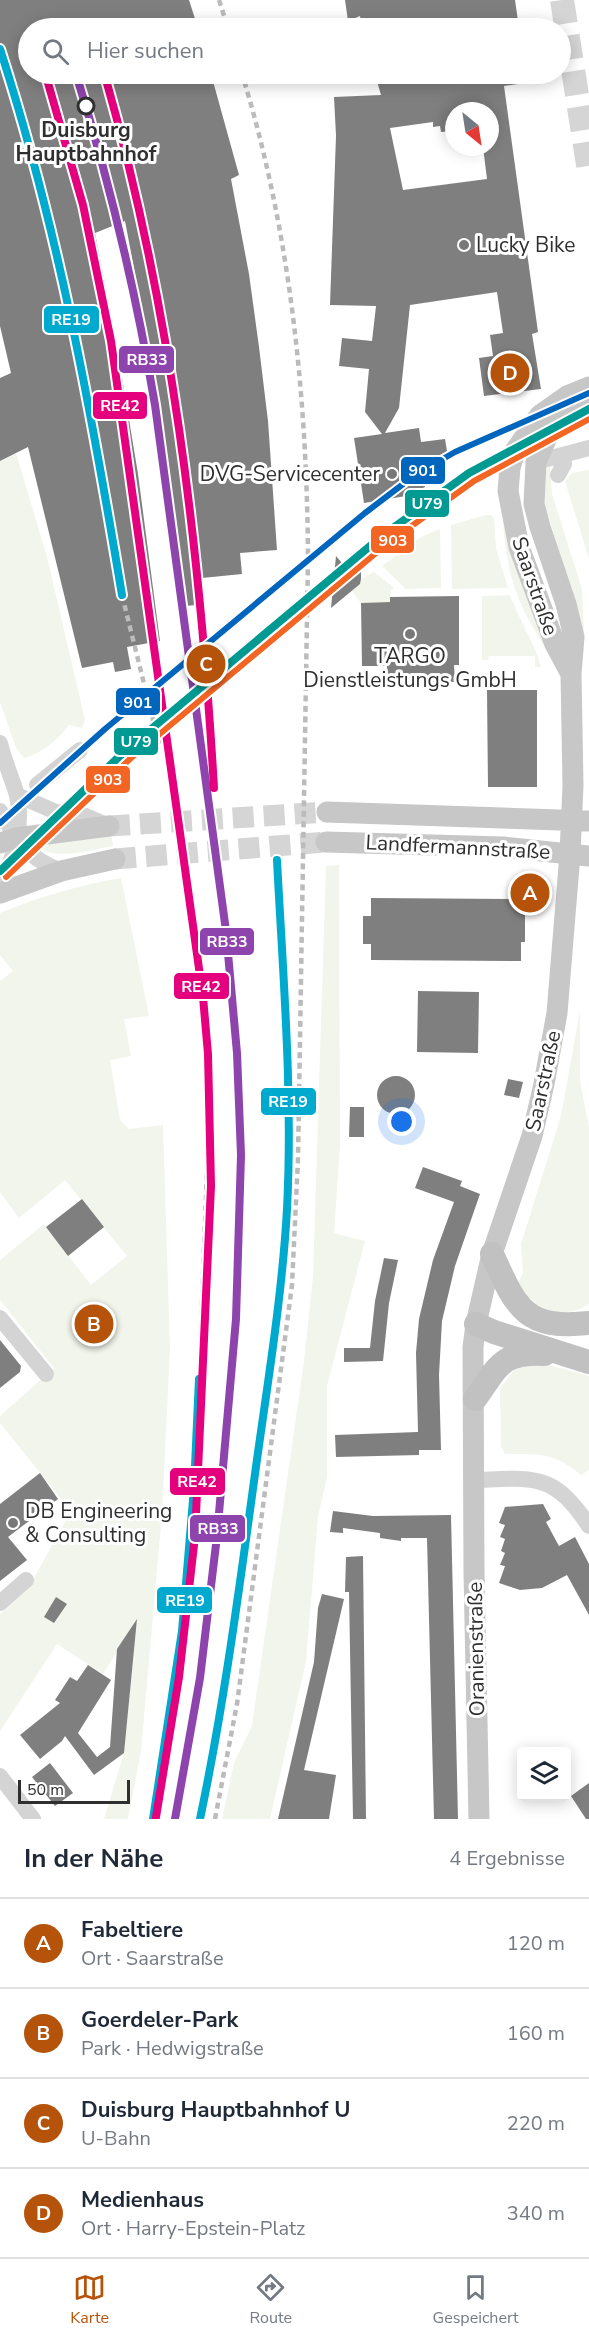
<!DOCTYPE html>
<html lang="de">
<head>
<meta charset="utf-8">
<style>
	:root { --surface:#fff; --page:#f2f2f3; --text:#1f2937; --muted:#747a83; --line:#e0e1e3; --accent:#b45309 }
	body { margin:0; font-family:"Nunito Sans",sans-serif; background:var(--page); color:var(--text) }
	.controls { position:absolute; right:18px; bottom:18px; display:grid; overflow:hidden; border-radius:6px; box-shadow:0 3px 15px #0003 }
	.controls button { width:54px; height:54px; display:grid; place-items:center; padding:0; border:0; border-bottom:2px solid var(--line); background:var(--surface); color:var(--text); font:30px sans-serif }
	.compass { position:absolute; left:445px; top:102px; width:54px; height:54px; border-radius:50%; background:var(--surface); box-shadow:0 3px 15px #0003; rotate:150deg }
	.scale { position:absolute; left:18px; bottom:15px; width:112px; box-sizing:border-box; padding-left:6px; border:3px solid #2f2f2f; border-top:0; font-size:16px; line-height:21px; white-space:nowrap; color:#2f2f2f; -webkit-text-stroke:4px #fff; paint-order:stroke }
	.you { position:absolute; left:402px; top:1122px; width:21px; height:21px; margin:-15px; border:4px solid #fff; border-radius:50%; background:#1a73e8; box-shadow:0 0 0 9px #1a73e833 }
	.badge { display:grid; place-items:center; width:39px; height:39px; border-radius:50%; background:var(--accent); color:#fff; font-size:20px; font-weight:700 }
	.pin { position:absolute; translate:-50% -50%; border:3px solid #fff; box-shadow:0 2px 6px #0006 }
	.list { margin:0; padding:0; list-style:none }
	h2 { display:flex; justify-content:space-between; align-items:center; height:78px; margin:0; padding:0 24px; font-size:26px }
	h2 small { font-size:20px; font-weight:400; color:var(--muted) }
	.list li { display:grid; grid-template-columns:39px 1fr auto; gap:18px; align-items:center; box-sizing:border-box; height:90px; padding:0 24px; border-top:2px solid var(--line) }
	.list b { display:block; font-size:22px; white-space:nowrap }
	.list p { margin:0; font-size:20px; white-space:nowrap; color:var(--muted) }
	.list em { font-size:20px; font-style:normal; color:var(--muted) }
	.icon { flex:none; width:33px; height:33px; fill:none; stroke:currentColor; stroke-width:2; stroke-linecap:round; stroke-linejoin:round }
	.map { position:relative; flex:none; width:589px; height:1819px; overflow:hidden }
	.search { position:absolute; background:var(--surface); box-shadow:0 3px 15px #0003; left:18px; right:18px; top:18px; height:66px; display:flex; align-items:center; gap:15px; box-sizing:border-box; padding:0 21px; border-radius:33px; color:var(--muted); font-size:22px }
	.sheet { height:438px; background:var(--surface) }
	nav { display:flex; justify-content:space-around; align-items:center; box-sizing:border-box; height:84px; border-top:2px solid var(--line); background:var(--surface); font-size:16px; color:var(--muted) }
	nav a { display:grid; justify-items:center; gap:3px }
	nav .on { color:var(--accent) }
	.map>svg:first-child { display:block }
	.green { fill:#f1f5eb }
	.building { fill:#7f7f7f; fill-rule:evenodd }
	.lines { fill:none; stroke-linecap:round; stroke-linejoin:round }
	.major-tunnel { stroke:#d5d5d5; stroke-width:21; stroke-dasharray:21 10; stroke-linecap:butt }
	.highway-tunnel { stroke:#d5d5d5; stroke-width:24; stroke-dasharray:24 12; stroke-linecap:butt }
	.minor { stroke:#d4d4d4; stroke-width:16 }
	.major { stroke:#c7c7c7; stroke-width:21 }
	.highway { stroke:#c1c1c1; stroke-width:24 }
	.rail { stroke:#bbb; stroke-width:4.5; stroke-dasharray:6 4.5; stroke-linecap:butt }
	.rail-1-casing { stroke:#fff; stroke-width:12 }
	.rail-2-casing { stroke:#fff; stroke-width:12 }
	.rail-3-casing { stroke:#fff; stroke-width:12 }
	.rail-1 { stroke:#00a9ce; stroke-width:8 }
	.rail-2 { stroke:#8e44ad; stroke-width:8 }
	.rail-3 { stroke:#e5007d; stroke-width:8 }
	.tram-1-casing { stroke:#fff; stroke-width:10 }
	.tram-2-casing { stroke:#fff; stroke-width:10 }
	.tram-1 { stroke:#f26522; stroke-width:6 }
	.tram-2 { stroke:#0065bd; stroke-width:6 }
	.metro-1-casing { stroke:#fff; stroke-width:12 }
	.metro-1 { stroke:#009a93; stroke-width:8 }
	.stop-dot { fill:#fff; stroke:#2f2f2f; stroke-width:3 }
	.poi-dot { fill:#787878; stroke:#fff; stroke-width:2 }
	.labels { text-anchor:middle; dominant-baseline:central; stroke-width:6; stroke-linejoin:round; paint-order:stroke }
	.stop-label { font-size:21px; font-weight:bold; fill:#2f2f2f; stroke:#fff }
	.poi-label { font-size:21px; fill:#2f2f2f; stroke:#fff; text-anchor:start }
	.street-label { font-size:21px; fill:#2f2f2f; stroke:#fff }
	.line-badge { stroke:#fff; stroke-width:2 }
	.badge-label { font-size:16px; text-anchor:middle; font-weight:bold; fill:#fff }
</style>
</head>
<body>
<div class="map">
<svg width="589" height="1819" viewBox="0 0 589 1819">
	<rect width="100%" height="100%" fill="#fff"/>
	<path class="green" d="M16,453L47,557L85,720L82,728L69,725C57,740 43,753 24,758L16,748L0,702V461Z
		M550,467L552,494L582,589L584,635L545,505V469Z
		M589,470V559L565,481L572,473Z
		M486,515H491L494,519L496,548L508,588L452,589L451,525Z
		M503,518L547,648H545C538,635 530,623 524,611C510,581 504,550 503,518Z
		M440,529L441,588L406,589L382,566L421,537Z
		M374,572L394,588L391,590L390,602L361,603L352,591L360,584L361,579Z
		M510,595C519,620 534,641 541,667H535V656H489L488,660H482V596Z
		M111,833L113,846C90,850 56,862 35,845Z
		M339,865L340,1144L334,1233L365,1241L327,1386V1477L318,1517L306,1661L270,1819H222L234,1763L252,1726L304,1362L313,1276L326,866Z
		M121,878L149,1016L124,1019L131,1056L110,1060L120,1120L129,1129L163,1125L170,1348L162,1513L141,1751L128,1819H104L124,1753L137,1620L103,1674L57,1644L0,1731V1614L28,1589L71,1511L0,1423V1416L54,1368L0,1300V1260L44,1224L91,1285L127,1256L65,1180L19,1218L0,1192V981L13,971L0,955V913C39,897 79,885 121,878Z
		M580,1011V1081L589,1128V1304C561,1322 534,1309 518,1283L523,1273L521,1244L561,1116Z
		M529,1365H549L589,1376V1470L581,1475C551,1451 541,1455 505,1454L501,1446L500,1388L517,1367Z"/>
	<path class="building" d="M0,0H189L198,28H28V74H211L239,175L231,179L249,274L259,347L268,421L277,550L240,553L242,574L202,578L205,604L186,606L153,368L125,221L95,233L114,329L138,474L160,641L127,647L131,669L115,672L113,662L82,668L28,447L0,461V378L11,373L0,326Z
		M345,0H515L519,28H363L360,16L348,21Z
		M375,74H537L538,81L504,86L538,332L532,334L541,389L484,396L479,358L493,356L490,335L503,333L497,292L410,305L399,408L385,433L419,428L421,442L445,439L448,457L422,460L425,487L412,493V495L364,503L354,438L382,434L365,412L369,369L339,366L342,338L372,341L376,306L330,305L336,136L334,97L381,95ZM454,111H490V147H483L487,179L403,190L390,128L433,122V127L440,126L441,132L454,131Z
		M336,556L347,569L361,571V579L360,584L331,608Z
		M459,596V665H454L455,682H387V666H362L361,603L390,602V597Z
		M487,690H537V787H488Z
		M371,898L520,899V913H525V942H521V961L371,960V944H363V916H371Z
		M418,991L479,992L478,1053L417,1052Z
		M377 1095a19 19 0 1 1 38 0a19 19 0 1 1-38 0Z
		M508,1079L523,1082L519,1098L504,1095Z
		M350,1107H364V1137H349Z
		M423,1167L462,1181L460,1186L480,1194L455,1266L442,1321L439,1375L441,1450H419V1455L336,1457L335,1435L418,1432L416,1353L419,1319L433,1260L454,1202L415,1188Z
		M82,1199L104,1227L68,1256L46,1227Z
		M384,1258L398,1260L389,1303L383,1361L344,1362V1348H370L375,1301Z
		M0,1340L21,1366L20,1372L0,1388Z
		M40,1473L58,1499L8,1537L27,1560L0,1581V1504Z
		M543,1504L551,1519L546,1522L559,1546L575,1537L589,1564V1615L567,1575L542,1588L520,1590L499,1583L505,1566L500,1565L505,1553L501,1551L505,1539L500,1537L505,1525L499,1523L505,1507Z
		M333,1511L373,1516L451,1515L458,1819H434L427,1538H401V1541L380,1538V1533L343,1528V1533L330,1532Z
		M363,1556L366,1819H353L349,1592H345L346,1557Z
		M322,1594L344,1599L304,1770L336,1775L329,1819H278L314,1662L318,1608Z
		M56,1597L67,1604L54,1623L44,1617Z
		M137,1619L124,1753L94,1775L65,1736L62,1741L40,1759L20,1735L60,1703L55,1700L70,1677L77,1681L88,1665L111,1680L78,1733L97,1757L110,1747L117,1649Z
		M50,1763L73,1793L55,1806L32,1777Z
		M589,1783V1819H586L571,1796Z"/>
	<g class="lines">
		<path class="major-tunnel" d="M109,826L327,812
			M115,859L326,842"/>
		<path class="highway-tunnel" d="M562,0L589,171"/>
		<path class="minor" d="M536,462L589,448
			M558,475L564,464L562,455
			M0,743C4,760 11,776 16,792C23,816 17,860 0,878
			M37,785L80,750
			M17,795L56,812L86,816L109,826
			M0,811C18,842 27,858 61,871
			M0,1318L46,1374
			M475,1480C535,1478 553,1472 589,1526
			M0,1603L26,1580
			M0,1776L33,1819"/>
		<path class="major" d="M571,674L555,644L519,547L508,491L510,468L515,451L540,415L567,396L589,387
			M327,812L589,821
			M326,842L503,847L589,856
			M0,843L16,838L109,826
			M0,893L61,871L115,859
			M479,1819L474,1572L473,1347L476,1324L492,1254L532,1136L544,1084L557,1013L570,854L573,785L571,674L574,637L566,604L540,527L534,504L536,462L549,433L564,415L589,404"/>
		<path class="highway" d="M492,1254C516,1307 524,1330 589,1323
			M476,1324L494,1332L589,1362
			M475,1399C499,1366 500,1352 545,1354"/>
		<path class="rail" d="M219,0L228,28
			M122,595L160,748
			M199,1379L208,1144
			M215,1819L237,1704L292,1285L298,1159L308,558C307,396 290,230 242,74"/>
		<defs>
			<path id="rail-1" d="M0,49C58,228 91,410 122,595
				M153,1819L182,1631L194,1488L199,1379
				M200,1819C224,1705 239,1590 255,1474C267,1386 282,1298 287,1209C293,1093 283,976 277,860"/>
			<path id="rail-2" d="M76,74C110,183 136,293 155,405L226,931L237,1053L241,1155L236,1319L217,1536L200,1678L175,1819"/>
			<path id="rail-3" d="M46,76L83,205L111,341L203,997L208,1054L211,1186L195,1536L179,1677L156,1817
				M105,76C171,307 200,548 214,788"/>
		</defs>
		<use href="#rail-1" class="rail-1-casing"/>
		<use href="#rail-2" class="rail-2-casing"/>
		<use href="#rail-3" class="rail-3-casing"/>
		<use href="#rail-1" class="rail-1"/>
		<use href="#rail-2" class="rail-2"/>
		<use href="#rail-3" class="rail-3"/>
		<defs>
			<path id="tram-1" d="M6,877L131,758L388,543L474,481L589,419"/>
			<path id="tram-2" d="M0,823L105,729L365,513L415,475L455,452L589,393"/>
		</defs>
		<use href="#tram-1" class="tram-1-casing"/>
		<use href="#tram-2" class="tram-2-casing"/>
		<use href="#tram-1" class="tram-1"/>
		<use href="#tram-2" class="tram-2"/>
		<defs>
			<path id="metro-1" d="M0,871L125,751L382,536L469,473L589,409"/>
		</defs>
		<use href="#metro-1" class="metro-1-casing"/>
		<use href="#metro-1" class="metro-1"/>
	</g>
	<circle class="stop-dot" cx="86" cy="106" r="8"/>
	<g class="poi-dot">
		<circle cx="464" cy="245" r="6"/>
		<circle cx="392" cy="474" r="6"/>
		<circle cx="410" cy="634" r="6"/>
		<circle cx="13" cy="1523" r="6"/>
	</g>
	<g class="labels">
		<g class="stop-label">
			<text x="86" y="130">Duisburg<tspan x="86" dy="24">Hauptbahnhof</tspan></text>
		</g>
		<g class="poi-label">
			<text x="476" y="245">Lucky Bike</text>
			<text x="380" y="474" text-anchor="end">DVG-Servicecenter</text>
			<text x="410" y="656" text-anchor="middle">TARGO<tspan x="410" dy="24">Dienstleistungs GmbH</tspan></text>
			<text x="25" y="1511">DB Engineering<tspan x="25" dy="24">&amp; Consulting</tspan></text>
		</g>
		<g class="street-label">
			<text transform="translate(535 586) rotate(71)">Saarstraße</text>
			<text transform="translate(458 847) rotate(3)">Landfermannstraße</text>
			<text transform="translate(543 1081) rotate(-78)">Saarstraße</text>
			<text transform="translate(476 1649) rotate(-91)">Oranienstraße</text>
		</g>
	</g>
	<g class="line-badge">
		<rect x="43" y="305" width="57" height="29" rx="6" fill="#00a9ce"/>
		<rect x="118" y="345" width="57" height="29" rx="6" fill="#8e44ad"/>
		<rect x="92" y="391" width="56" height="29" rx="6" fill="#e5007d"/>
		<rect x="400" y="456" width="46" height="29" rx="6" fill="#0065bd"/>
		<rect x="404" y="489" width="46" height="29" rx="6" fill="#009a93"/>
		<rect x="370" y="525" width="45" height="29" rx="6" fill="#f26522"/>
		<rect x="115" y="687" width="46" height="29" rx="6" fill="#0065bd"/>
		<rect x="113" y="727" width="46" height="29" rx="6" fill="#009a93"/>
		<rect x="85" y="765" width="46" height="29" rx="6" fill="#f26522"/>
		<rect x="199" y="927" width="56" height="29" rx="6" fill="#8e44ad"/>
		<rect x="173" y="972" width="57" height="28" rx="6" fill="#e5007d"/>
		<rect x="260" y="1087" width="57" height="29" rx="6" fill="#00a9ce"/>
		<rect x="169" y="1467" width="57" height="29" rx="6" fill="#e5007d"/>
		<rect x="189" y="1514" width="57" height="29" rx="6" fill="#8e44ad"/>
		<rect x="156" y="1586" width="57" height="28" rx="6" fill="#00a9ce"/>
	</g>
	<g class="badge-label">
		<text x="71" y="325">RE19</text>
		<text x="147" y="365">RB33</text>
		<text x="120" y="411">RE42</text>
		<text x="423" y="476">901</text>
		<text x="427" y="509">U79</text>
		<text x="393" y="546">903</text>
		<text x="138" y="708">901</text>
		<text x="136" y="747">U79</text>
		<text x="108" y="785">903</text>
		<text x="227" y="947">RB33</text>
		<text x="201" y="992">RE42</text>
		<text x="288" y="1107">RE19</text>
		<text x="197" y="1487">RE42</text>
		<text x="218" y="1534">RB33</text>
		<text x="185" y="1606">RE19</text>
	</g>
</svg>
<div class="controls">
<button><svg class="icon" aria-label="layers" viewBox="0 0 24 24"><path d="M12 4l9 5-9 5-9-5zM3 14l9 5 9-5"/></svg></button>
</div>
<svg class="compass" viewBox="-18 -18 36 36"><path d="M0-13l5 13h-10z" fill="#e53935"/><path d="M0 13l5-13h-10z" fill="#747a83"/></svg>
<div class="scale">50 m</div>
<div class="you"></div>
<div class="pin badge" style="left:530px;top:893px">A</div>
<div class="pin badge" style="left:94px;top:1324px">B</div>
<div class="pin badge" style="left:206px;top:664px">C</div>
<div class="pin badge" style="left:510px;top:373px">D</div>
<div class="search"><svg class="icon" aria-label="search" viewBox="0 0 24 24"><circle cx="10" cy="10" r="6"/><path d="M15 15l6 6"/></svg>Hier suchen</div>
</div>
<section class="sheet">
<h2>In der Nähe<small>4 Ergebnisse</small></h2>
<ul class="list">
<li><span class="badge">A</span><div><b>Fabeltiere</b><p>Ort · Saarstraße</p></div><em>120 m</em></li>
<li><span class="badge">B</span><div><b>Goerdeler-Park</b><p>Park · Hedwigstraße</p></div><em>160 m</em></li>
<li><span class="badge">C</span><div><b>Duisburg Hauptbahnhof U</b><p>U-Bahn</p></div><em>220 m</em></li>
<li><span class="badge">D</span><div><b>Medienhaus</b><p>Ort · Harry-Epstein-Platz</p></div><em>340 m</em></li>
</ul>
</section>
<nav>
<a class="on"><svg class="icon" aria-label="map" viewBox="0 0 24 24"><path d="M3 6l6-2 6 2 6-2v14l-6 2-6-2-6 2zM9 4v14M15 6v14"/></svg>Karte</a>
<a><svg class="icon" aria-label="directions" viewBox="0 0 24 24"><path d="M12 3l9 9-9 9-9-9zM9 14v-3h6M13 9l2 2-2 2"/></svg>Route</a>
<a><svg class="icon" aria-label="saved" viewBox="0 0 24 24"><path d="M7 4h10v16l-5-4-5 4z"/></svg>Gespeichert</a>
</nav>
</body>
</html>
